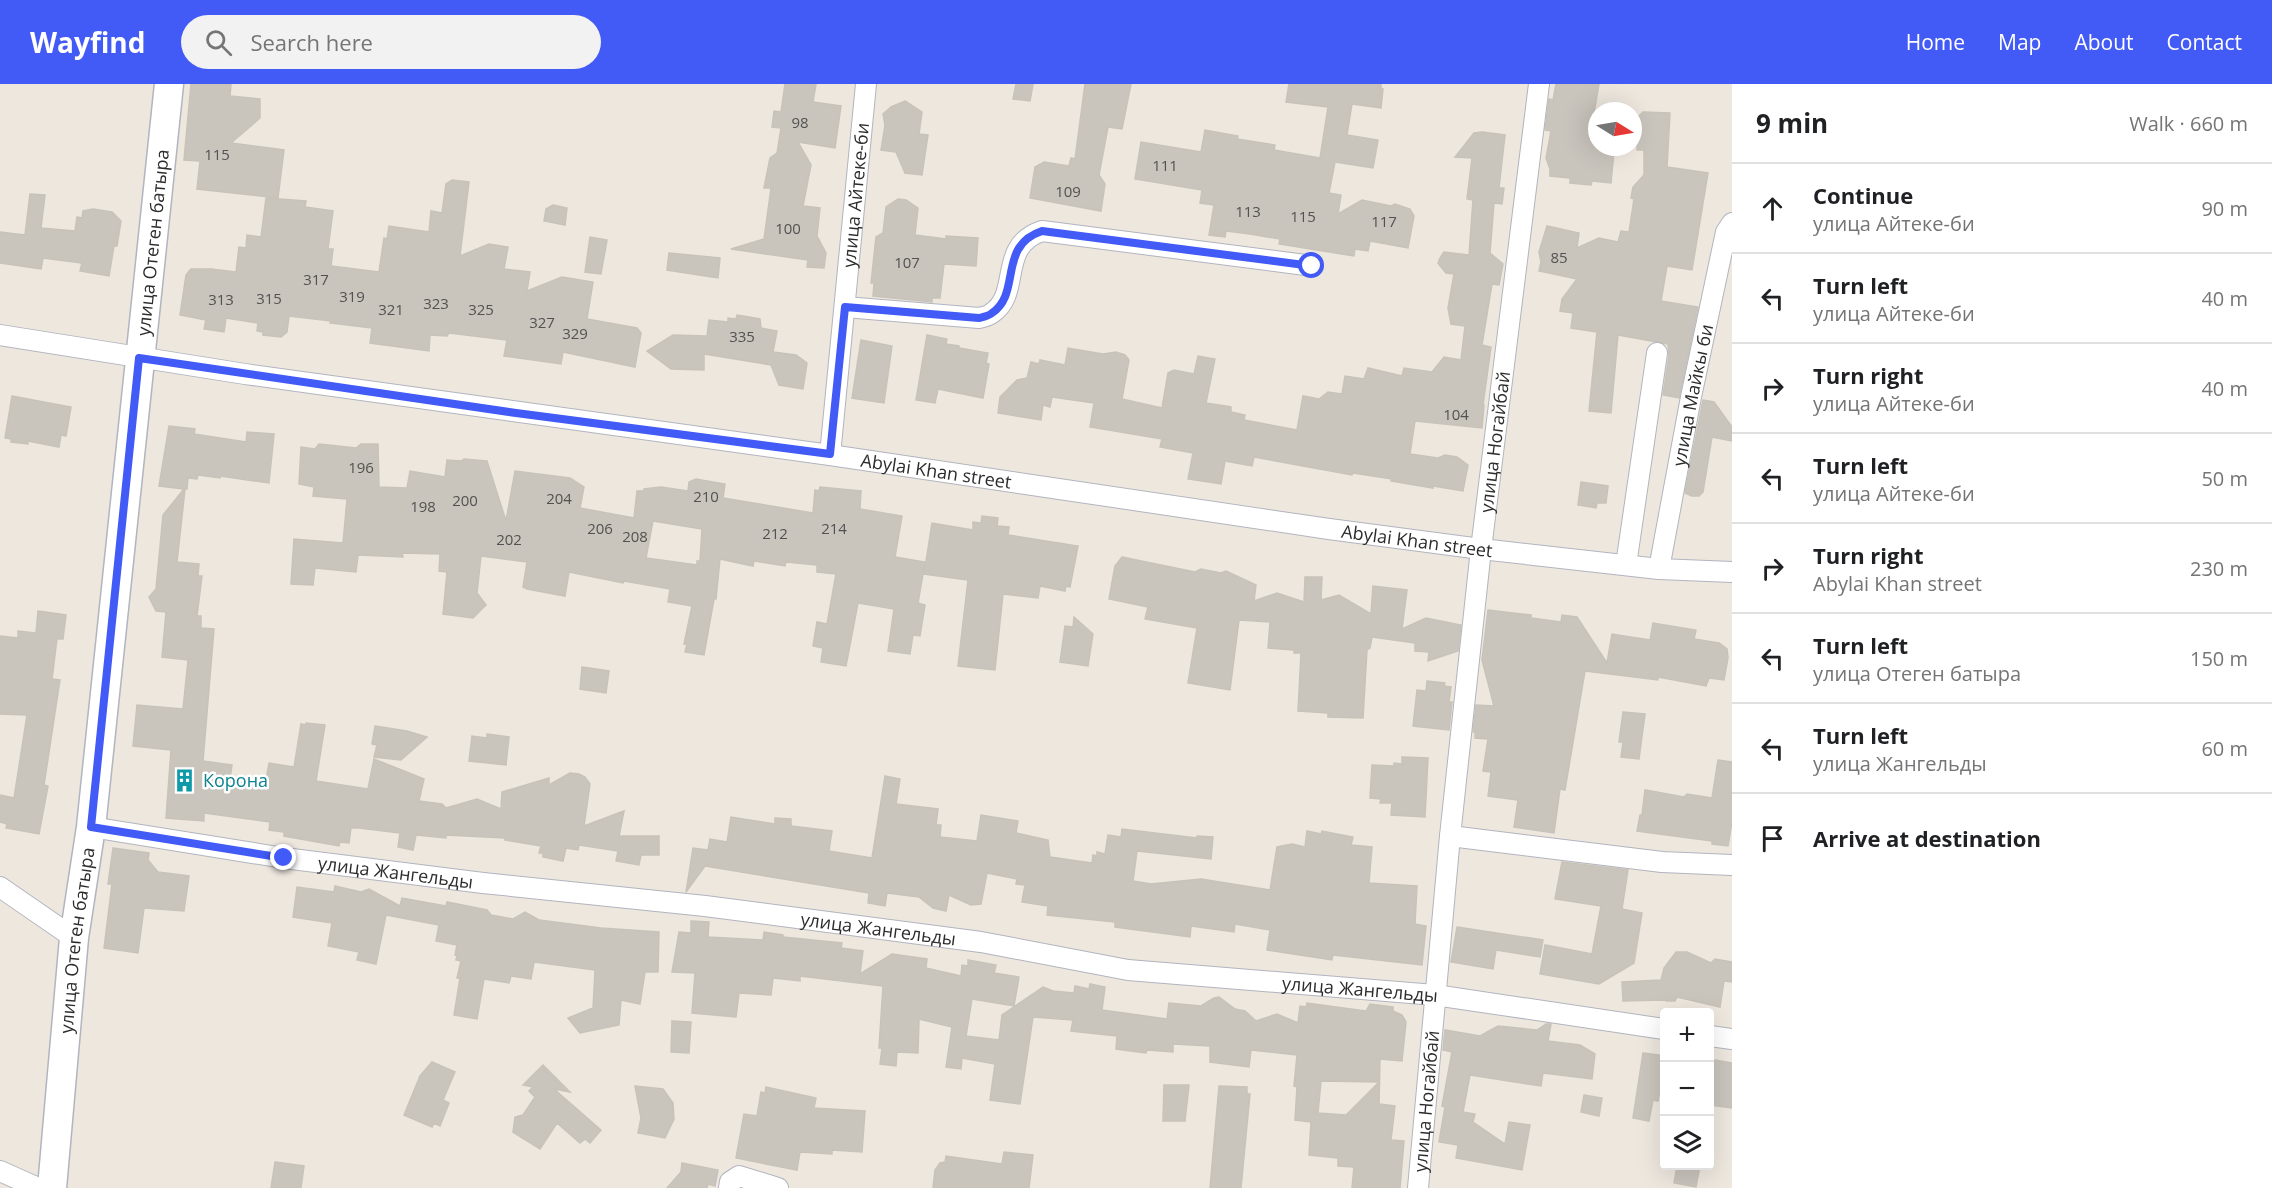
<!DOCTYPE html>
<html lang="en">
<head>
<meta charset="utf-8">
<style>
	:root { --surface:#fff; --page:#f2f2f2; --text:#202124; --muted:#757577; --line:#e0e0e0; --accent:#425af6 }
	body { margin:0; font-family:"Open Sans",sans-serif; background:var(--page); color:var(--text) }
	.controls { position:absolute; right:18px; bottom:18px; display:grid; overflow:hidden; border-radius:6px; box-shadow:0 6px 24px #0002 }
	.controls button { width:54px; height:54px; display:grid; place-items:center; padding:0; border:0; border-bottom:2px solid var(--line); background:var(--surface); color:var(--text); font:30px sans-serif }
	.compass { position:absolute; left:1588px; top:18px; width:54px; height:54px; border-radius:50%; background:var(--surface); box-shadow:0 6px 24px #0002; rotate:101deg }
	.stop { position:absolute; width:18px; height:18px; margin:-14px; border:4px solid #425af6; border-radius:50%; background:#fff }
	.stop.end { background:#425af6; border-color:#fff; box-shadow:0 2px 6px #0008 }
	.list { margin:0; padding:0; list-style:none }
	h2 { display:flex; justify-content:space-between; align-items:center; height:78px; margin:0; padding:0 24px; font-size:26px }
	h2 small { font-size:20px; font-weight:400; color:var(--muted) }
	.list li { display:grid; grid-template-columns:39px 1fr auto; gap:18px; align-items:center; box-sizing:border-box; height:90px; padding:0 24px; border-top:2px solid var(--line) }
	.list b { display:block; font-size:22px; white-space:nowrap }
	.list p { margin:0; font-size:20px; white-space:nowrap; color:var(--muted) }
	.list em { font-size:20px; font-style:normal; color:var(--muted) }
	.icon { flex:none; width:33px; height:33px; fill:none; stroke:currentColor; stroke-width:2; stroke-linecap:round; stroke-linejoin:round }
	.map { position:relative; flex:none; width:1732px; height:1104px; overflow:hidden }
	header { display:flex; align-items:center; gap:36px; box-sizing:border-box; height:84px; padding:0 30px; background:var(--accent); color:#fff }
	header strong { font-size:28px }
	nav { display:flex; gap:33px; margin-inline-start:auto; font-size:21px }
	.search { width:420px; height:54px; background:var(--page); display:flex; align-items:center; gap:15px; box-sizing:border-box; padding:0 21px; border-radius:33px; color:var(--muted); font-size:22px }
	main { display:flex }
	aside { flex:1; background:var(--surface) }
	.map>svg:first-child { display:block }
	.building { fill:#c9c5bd; stroke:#c8c3b8; stroke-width:1.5; fill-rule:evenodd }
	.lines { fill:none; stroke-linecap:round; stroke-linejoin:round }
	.minor-casing { stroke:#b2b4bf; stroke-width:22 }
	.secondary-casing { stroke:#b2b4bf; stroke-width:31 }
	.minor { stroke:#fff; stroke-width:20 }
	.secondary { stroke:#fff; stroke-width:28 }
	.route { stroke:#425af6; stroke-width:8 }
	.labels { text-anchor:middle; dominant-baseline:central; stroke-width:5; stroke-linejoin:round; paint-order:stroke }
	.number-label { font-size:15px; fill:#535250 }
	.street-label { font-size:18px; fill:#2c2c2c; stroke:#fff }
	.culture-label { font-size:18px; fill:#0d838f; stroke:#fff; text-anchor:start }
</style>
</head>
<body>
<header>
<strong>Wayfind</strong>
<div class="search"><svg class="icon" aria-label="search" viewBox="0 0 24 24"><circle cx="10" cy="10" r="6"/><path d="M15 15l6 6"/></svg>Search here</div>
<nav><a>Home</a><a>Map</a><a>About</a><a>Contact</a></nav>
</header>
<main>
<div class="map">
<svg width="1732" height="1104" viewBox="0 0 1732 1104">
	<rect width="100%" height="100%" fill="#ede7de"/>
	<path class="building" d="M191,0H231L230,12L260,15V34L231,59L284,66L278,114L197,105L200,77L184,76Z
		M785,0H816L813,18L841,22L835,64L798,58L811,81L803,122L820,124L817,152L826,169L824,184L807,183L808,176L731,165L764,155L771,104H764L770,74L777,69L781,44L772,43L774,27L781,28Z
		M1016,0H1033L1030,17L1013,15Z
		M1085,0H1131L1122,45L1108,43L1099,91L1105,100L1101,127L1030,114L1035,83L1044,78L1069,82L1071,74L1075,75Z
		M1289,0H1381V5H1383L1381,24L1352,20L1347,51L1378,56L1373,84L1335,78L1329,109L1341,111L1338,130L1362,116L1391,122L1395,120L1410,125L1414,132L1408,164L1370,157L1368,167L1355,165L1354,172L1279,160L1280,155L1250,150L1226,147L1225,153L1209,151L1214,121L1200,119L1202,106L1135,95L1141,58L1201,68L1205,46L1238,52L1237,55L1275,61L1274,66L1320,74L1328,23L1286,18Z
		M1556,0H1599L1594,29L1597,30V66L1614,67L1611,99L1592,97L1591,101L1570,99V94L1550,92V85L1546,74L1551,47L1545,46L1549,15L1553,16Z
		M905,17L922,28L919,50L928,51L922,91L905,89L896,68L881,66L885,41L883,30L891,23Z
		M1643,28L1670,29L1667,83L1708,89L1692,186L1667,182L1661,217L1698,223L1679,314L1663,311L1669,271L1668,260L1618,251L1611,329L1589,327L1597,248L1571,244L1573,229L1560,227L1562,215L1577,195L1539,187L1541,178L1539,168L1547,142L1579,149L1577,164L1599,154L1618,158L1621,147L1629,148L1634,115L1631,114L1633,103L1644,91V66H1637L1638,33Z
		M1482,48L1505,51L1499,104H1504L1502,120L1494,119L1490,169L1503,180L1499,201L1492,200L1482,261L1491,263L1483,321H1484L1482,344L1415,337L1410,370L1438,374L1445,371L1457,373L1468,381L1463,407L1433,402V404L1391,397L1392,395L1353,389L1352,391L1254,373L1252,382L1225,377L1221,400L1188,395L1193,369L1160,363L1162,355L1090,343L1094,319L1052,313L1050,323L1043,321L1041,336L998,329L1000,313L1017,296L1027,294L1031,278L1039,280L1040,276L1065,281L1068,264L1103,270L1116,268L1125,271L1129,276L1122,315L1162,324L1168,289L1174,286L1194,290L1198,272L1215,275L1206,319L1231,323V328L1245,331L1244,336L1297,346L1303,312L1319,315L1328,308L1342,310L1345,292L1364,295L1368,284L1402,292L1404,284L1432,288L1444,273L1461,276L1465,242L1451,240L1448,224L1454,190L1446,189L1438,179L1440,174L1444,168L1469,171L1473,116L1467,115L1472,74L1455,73L1474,49Z
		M452,96L469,98L460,172L489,160L508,163L504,185L530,188L527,207L562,193L593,198L587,235L637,244L641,249L635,283L563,268L561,280L504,272L507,256L449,249L447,252L430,251L429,267L370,259L372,244L330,239L331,237L289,232L287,248L281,253L263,251V248L257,247L258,239L226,234L224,248L204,245L206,236L180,231L186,191L191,185H211L236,188L239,163L246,164L247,151L261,153L266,114L306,117L305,123L333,127L328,165H333L331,182L379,188L384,154L387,155L389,142L429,148L431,127L442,129L446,100Z
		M30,110L45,111L41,144L75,147L77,133L82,134L83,127L93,125L112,128L121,137L117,162H114L109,192L80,187L82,179L43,174L41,185L0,179V148L25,151Z
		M898,115L906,116L918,124L915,151L946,155V152L978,154L976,182L944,180L940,214H932V218L873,212L874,199H871L876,153L883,149L886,123Z
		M553,121L567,124L565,141L544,137L546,125Z
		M590,153L607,156L601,190L585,188Z
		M669,169L720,174L718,194L667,186Z
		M737,231L760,235L761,244L777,247L773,268L796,271L807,279L803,305L779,301L771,281L704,270V286L671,285L647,267L673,251L707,252L709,236L728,238V234L736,235Z
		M927,251L947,255L946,260L959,262V264L988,269L986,279L989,280L983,314L938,305L935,319L916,316Z
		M861,256L892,262L884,319L852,314Z
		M12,312L71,323L66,352L61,351L59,363L28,357V360L11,358V355L5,354Z
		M1703,316L1714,318L1732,343V357L1712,353L1703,408L1699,412H1692L1685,409Z
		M169,342L195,345L194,350L246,358L247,348L274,350L269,399L220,392V394L198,391L197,395L188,394L187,405H185L177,478L199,480L198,492H202L197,532H201V544L214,545L203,677L232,681L230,695L235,696L234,698L265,702L269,679L294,683L301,640L306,641V639L325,641L316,697L368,705L374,675L424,695L419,717L442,720L446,724L477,715L501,725L502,708L549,694V701L570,689L579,690L585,693L590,700L584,742L624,727L619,752H659V771H641L639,781L616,777L618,767L579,761L578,766L566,764L563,777L543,773V769H539L541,762L505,756V754L446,751V754L416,751L413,766L398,763L400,749L359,744H351L349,759L340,758L339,762L284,752V748L269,746L270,738L204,729V737L166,734L171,666L133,662L137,621L183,625L188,576L162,573L166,528L156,527L149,513L156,505L163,431L184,405L159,402Z
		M319,360L356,364L361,360H378L379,403L407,404L410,387L445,393L447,376L461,377L464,375L487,377L506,437L515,387L570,394L584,403L580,424L634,434L637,407H644V405L661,403L688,407L689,398L696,395L725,400L723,414L813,429L815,406L819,407L820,403L861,407L860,425L902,432L895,473L925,478L918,519L925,521L920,552L913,551L910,570L888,567L894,525L858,519L846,582L821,578L823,564L813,562L817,538L827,540L836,490L817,488V481L786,478L785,482L754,477L753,482L720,475L716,515H714L704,571L685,568L687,560H684L692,522L668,518L670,505L624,497L623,499L569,488L565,512L527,505L523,503L527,478L481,472L477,509L486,521L473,534L443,530L447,488L439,487L440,470L402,469L403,473L358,471L356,488L315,484L313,501L291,500L294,455L343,459L347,415L313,412L314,403L299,400L301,363L315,365ZM653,437L702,445L700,477H697V481L646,474Z
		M1581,398L1608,402L1606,419H1597L1596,424L1578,421Z
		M982,432L998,434L997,442L1009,443L1008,451L1078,462L1070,503L1066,502L1065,507L1040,502L1038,514L1003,510L995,586L958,582L968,496L924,490L932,439L973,446V438L981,439Z
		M1122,473L1195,488L1201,485L1221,489L1226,487L1256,501L1254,517L1277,509L1304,518L1305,493H1322L1321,516L1339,511L1371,530L1373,502L1407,506L1402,545L1426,534L1461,541L1458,567L1428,577L1429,568L1415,567V559L1372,553L1370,564L1367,566L1363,634L1328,633V629L1298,627L1301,569H1294V566L1268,564L1270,538L1239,536L1230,606L1188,599L1197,544L1145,535L1148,523L1109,515L1115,482Z
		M1488,526L1531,531V534L1561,538L1562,531L1577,533L1607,579L1612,550L1650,556L1653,539L1696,546L1694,555L1719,559L1727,565L1728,574L1724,596L1709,594L1706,602L1658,593V596L1585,587L1565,706L1560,705L1554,749L1514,743L1518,716L1488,712L1491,688L1483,687L1488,655L1475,654V648H1473L1476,621L1494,622L1482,576Z
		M38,527L66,531L63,555H57L52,595L60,596L44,701L48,702L39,750L6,744L7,740L0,738V711L14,714L27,631L0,630V552L18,554V547L36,549Z
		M1074,533L1093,550L1088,582L1060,578L1065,542L1073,543Z
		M582,583L609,587L606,609L580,605Z
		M1427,597L1445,599L1444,602L1451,603L1449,618H1452L1449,646L1413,642L1417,606L1426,607Z
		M1623,628L1645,630L1639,675L1621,673L1623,658H1619Z
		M375,642L407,647L427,653L401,676L374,673L377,661L372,660Z
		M487,650L509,653L506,681L469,677L472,652L487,654Z
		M1402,673L1428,674L1425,733L1391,731L1392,719H1380L1381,715L1370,714L1372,681L1394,682V679L1402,680Z
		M1718,676L1732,678V738L1728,762L1712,760V757L1637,747L1640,731H1642L1645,706L1684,713L1687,710L1712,714Z
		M885,692L900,695L896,720L938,725L936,741H941L940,753L977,757L981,731L1018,737L1016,749L1048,756L1050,773L1092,779L1093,771L1097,772V768L1105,770L1108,751L1121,753L1122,745L1197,754V752L1213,753L1211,775L1137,767L1133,797L1151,800L1201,795L1270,806L1277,763L1292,760L1305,763L1307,747L1321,750L1322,747L1353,753L1351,761L1372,763L1369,799L1417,802L1415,840L1426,842L1422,881L1333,871L1332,876L1267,866L1270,846L1235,840L1234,848L1191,842L1190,853L1115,843V838L1047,831L1048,822L1022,818L1025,801L1016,800L1017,795L987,789L981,820L971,821L949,811L946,827L933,824L919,813L887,809L885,822L868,819L869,809L705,782L686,808L693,764L708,766L710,755L727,758L731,733L775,740V734L791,735V742L832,747L829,767L872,774Z
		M113,764L149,769L148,776L158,788L189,792L184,827L144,824L138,869L104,864L112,800H108Z
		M1562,778L1628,786L1622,825L1642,829L1634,879L1599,900L1540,890L1545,861L1592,870L1601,822L1555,815Z
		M335,802L361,808L369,805L400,822L402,814L446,822L447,818L487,826L491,831L513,835L525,828L539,836L601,844L659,848L658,888H645L640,920L621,916L619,941L580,949L568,934L593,924L595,886L534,878L531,895L511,892L509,899L484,895L477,935L454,931L460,894H457L461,877L456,876L457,872L455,871L457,861L436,857L439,841L386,831L376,880L357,876L359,868L328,862L332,839L293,833L297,803L334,808Z
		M691,837L709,838L708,853L763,856L764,848L783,851V853L842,859L841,864L863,867L860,890L892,870L927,875L926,884L961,892L962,881L968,882V876L996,881L994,889L1019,893L1014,922L972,915L966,952L999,956L1002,931L1043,903L1053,907L1074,909L1075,902L1089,905L1090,900L1105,903L1102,926L1167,935L1169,919L1201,922L1214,914L1219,913L1235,925L1245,927L1256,937L1277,930L1298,939L1300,922L1306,923L1307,919L1366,927L1370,920L1393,923V927L1402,931L1406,938L1402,977L1380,975L1379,1020L1395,1022L1391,1056L1404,1057L1400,1104H1352L1354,1083L1338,1082V1074L1309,1071L1311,1038L1295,1036L1297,1003L1294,1002L1297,971L1251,966L1249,983L1210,978V962L1173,960V968L1147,966L1146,969L1116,965L1117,952L1071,947L1073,936L1033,933L1020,1020L990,1016L995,980L962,974L961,985L946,983L952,943L919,935L918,969L897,968L896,982L880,980L882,964H879L883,902L800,892V897L773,894L771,911L739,909L736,933L692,929L695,889L672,888L679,848L691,849ZM1321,997L1379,998L1346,1031L1318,1029Z
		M1457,843L1543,856L1540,873L1496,866L1493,885L1451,878Z
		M1676,868H1687L1711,879L1715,875L1732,878V898L1724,897L1720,923L1677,913L1675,917H1667L1664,916L1623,917L1622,898L1661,896L1664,884Z
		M672,937L691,938L689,969L671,968Z
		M1546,940H1551L1548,957L1580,961L1595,970L1592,995L1543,989L1541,1002L1470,991L1463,1028L1475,1030L1473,1038L1505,1060L1509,1038L1530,1041L1522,1086L1456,1074L1458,1061L1439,1058L1445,1023L1442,1022L1452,968L1443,966L1445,946L1480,952L1498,942L1537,946Z
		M1643,969L1665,972V990L1663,989L1658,1017L1653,1016L1649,1037L1633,1034Z
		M1715,976L1732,979V1024L1710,1021V982H1714Z
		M432,978L455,988L443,1016L449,1019L440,1042L434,1039L432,1043L404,1031L420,992Z
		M543,981L570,1008L554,1005L601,1046L590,1059L585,1055L580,1059L557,1039L540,1065L513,1048L515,1033L523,1031L535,1013L529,1007L533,1003L523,1001Z
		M1164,1001H1189L1185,1037H1163Z
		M635,1002L663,1005L673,1019L674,1035L665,1054L638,1049L641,1034Z
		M1219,1002L1247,1003V1010H1250L1241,1104H1210Z
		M766,1003L816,1014L814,1024L865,1027L862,1068L832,1066V1070L800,1068L797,1086L736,1074L744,1030L757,1032L761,1008L765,1009Z
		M1584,1011L1602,1014L1599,1032L1581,1028Z
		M1004,1068L1033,1071L1029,1104H933L935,1086L940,1079L945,1078L946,1072L1002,1080Z
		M275,1078L304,1082L301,1104H271Z
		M682,1079L718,1086L715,1102L708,1100L707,1104H667L681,1088Z
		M1677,1082H1700L1696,1103L1674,1099Z"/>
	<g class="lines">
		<defs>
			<g id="minor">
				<path d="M845,223L979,234C983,233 989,232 992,229C1022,209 997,162 1042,147L1313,182"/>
				<path id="s1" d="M0,251L245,290L830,371L1329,445L1481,465L1659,485L1732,488"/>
				<path id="s2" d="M830,371L866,0"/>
				<path d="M1626,481L1657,269"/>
				<path id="s3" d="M1659,485L1691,313L1726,148L1732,139"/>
				<path id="s4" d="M91,743L284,774L483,799L705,822L981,858L1128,886L1435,911L1664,945"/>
				<path d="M1450,752L1662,778L1732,781"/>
				<path d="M0,803L74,854"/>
				<path d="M1710,952L1732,955"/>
				<path d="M0,1087L38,1104"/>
				<path d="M729,1104L730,1098L739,1092L778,1104"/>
				<path id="s5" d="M1418,1104L1450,752L1481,465L1539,0"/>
			</g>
			<g id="secondary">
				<path id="s6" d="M52,1104L74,854L91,743L169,0"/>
			</g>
		</defs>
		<use href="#minor" class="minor-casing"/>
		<use href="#secondary" class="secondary-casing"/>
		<use href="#minor" class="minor"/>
		<use href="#secondary" class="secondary"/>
	</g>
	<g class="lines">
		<path class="route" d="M284,774L91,743L139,274L516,329L830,370L845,223L979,234C983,233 989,232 992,229C1022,209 997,162 1042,147L1312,182"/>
	</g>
	<defs>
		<symbol id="building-bare" viewBox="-9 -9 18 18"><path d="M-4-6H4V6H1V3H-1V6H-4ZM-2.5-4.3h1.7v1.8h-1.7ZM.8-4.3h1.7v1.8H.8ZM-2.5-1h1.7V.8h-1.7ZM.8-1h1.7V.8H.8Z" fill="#0f9aa8" stroke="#fff" stroke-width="2.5" paint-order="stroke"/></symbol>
	</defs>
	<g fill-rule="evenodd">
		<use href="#building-bare" x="168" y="680" width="33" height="33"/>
	</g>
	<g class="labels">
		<g class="number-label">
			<text x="800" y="38">98</text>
			<text x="217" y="70">115</text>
			<text x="1165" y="81">111</text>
			<text x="1068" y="107">109</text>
			<text x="1248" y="127">113</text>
			<text x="1303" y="132">115</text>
			<text x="1384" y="137">117</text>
			<text x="788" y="144">100</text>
			<text x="1559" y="173">85</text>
			<text x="907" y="178">107</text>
			<text x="316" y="195">317</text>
			<text x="352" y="212">319</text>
			<text x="269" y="214">315</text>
			<text x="221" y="215">313</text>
			<text x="436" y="219">323</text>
			<text x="391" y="225">321</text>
			<text x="481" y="225">325</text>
			<text x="542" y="238">327</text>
			<text x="575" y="249">329</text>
			<text x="742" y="252">335</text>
			<text x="1456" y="330">104</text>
			<text x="361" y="383">196</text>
			<text x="706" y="412">210</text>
			<text x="559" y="414">204</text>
			<text x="465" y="416">200</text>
			<text x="423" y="422">198</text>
			<text x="600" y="444">206</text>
			<text x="834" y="444">214</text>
			<text x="775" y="449">212</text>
			<text x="635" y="452">208</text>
			<text x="509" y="455">202</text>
		</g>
		<g class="street-label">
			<text stroke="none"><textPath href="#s2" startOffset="261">улица Айтеке-би</textPath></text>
			<text stroke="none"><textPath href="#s6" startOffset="951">улица Отеген батыра</textPath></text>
			<text stroke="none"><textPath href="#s3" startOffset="177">улица Майкы би</textPath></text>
			<text stroke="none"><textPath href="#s5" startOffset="750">улица Ногайбай</textPath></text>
			<text stroke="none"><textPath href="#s1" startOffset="946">Abylai Khan street</textPath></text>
			<text stroke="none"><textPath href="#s1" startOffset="1432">Abylai Khan street</textPath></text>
			<text stroke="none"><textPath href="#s4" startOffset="308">улица Жангельды</textPath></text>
			<text stroke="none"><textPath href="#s4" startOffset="794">улица Жангельды</textPath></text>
			<text stroke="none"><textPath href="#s6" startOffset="249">улица Отеген батыра</textPath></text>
			<text stroke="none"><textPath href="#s4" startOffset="1280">улица Жангельды</textPath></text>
			<text stroke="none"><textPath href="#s5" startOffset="87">улица Ногайбай</textPath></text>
		</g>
		<g class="culture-label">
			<text x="203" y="696">Корона</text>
		</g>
	</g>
</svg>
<div class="controls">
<button>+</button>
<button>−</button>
<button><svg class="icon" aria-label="layers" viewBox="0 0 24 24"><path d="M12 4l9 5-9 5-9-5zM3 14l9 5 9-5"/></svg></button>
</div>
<svg class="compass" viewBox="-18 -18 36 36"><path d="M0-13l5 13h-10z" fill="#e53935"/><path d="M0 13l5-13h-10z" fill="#757577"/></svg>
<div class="stop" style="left:1312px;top:182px"></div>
<div class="stop end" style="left:284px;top:774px"></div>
</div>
<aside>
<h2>9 min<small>Walk · 660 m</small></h2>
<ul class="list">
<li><svg class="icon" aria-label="ahead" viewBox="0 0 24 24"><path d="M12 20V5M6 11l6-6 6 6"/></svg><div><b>Continue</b><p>улица Айтеке-би</p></div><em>90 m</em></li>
<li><svg class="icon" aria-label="left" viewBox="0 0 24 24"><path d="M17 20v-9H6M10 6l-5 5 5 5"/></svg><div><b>Turn left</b><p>улица Айтеке-би</p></div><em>40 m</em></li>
<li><svg class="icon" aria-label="right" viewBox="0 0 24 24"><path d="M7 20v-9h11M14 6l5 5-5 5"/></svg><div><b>Turn right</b><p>улица Айтеке-би</p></div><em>40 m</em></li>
<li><svg class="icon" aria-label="left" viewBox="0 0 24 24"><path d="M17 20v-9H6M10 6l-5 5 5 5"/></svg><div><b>Turn left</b><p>улица Айтеке-би</p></div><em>50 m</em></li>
<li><svg class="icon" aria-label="right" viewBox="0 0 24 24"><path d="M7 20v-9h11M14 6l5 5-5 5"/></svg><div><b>Turn right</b><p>Abylai Khan street</p></div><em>230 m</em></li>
<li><svg class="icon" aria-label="left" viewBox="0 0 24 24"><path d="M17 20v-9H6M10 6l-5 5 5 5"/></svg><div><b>Turn left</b><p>улица Отеген батыра</p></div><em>150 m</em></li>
<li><svg class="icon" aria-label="left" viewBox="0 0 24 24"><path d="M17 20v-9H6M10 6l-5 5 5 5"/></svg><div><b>Turn left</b><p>улица Жангельды</p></div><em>60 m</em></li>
<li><svg class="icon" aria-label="arrive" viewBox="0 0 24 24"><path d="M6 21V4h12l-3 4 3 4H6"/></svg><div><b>Arrive at destination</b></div></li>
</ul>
</aside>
</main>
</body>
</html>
